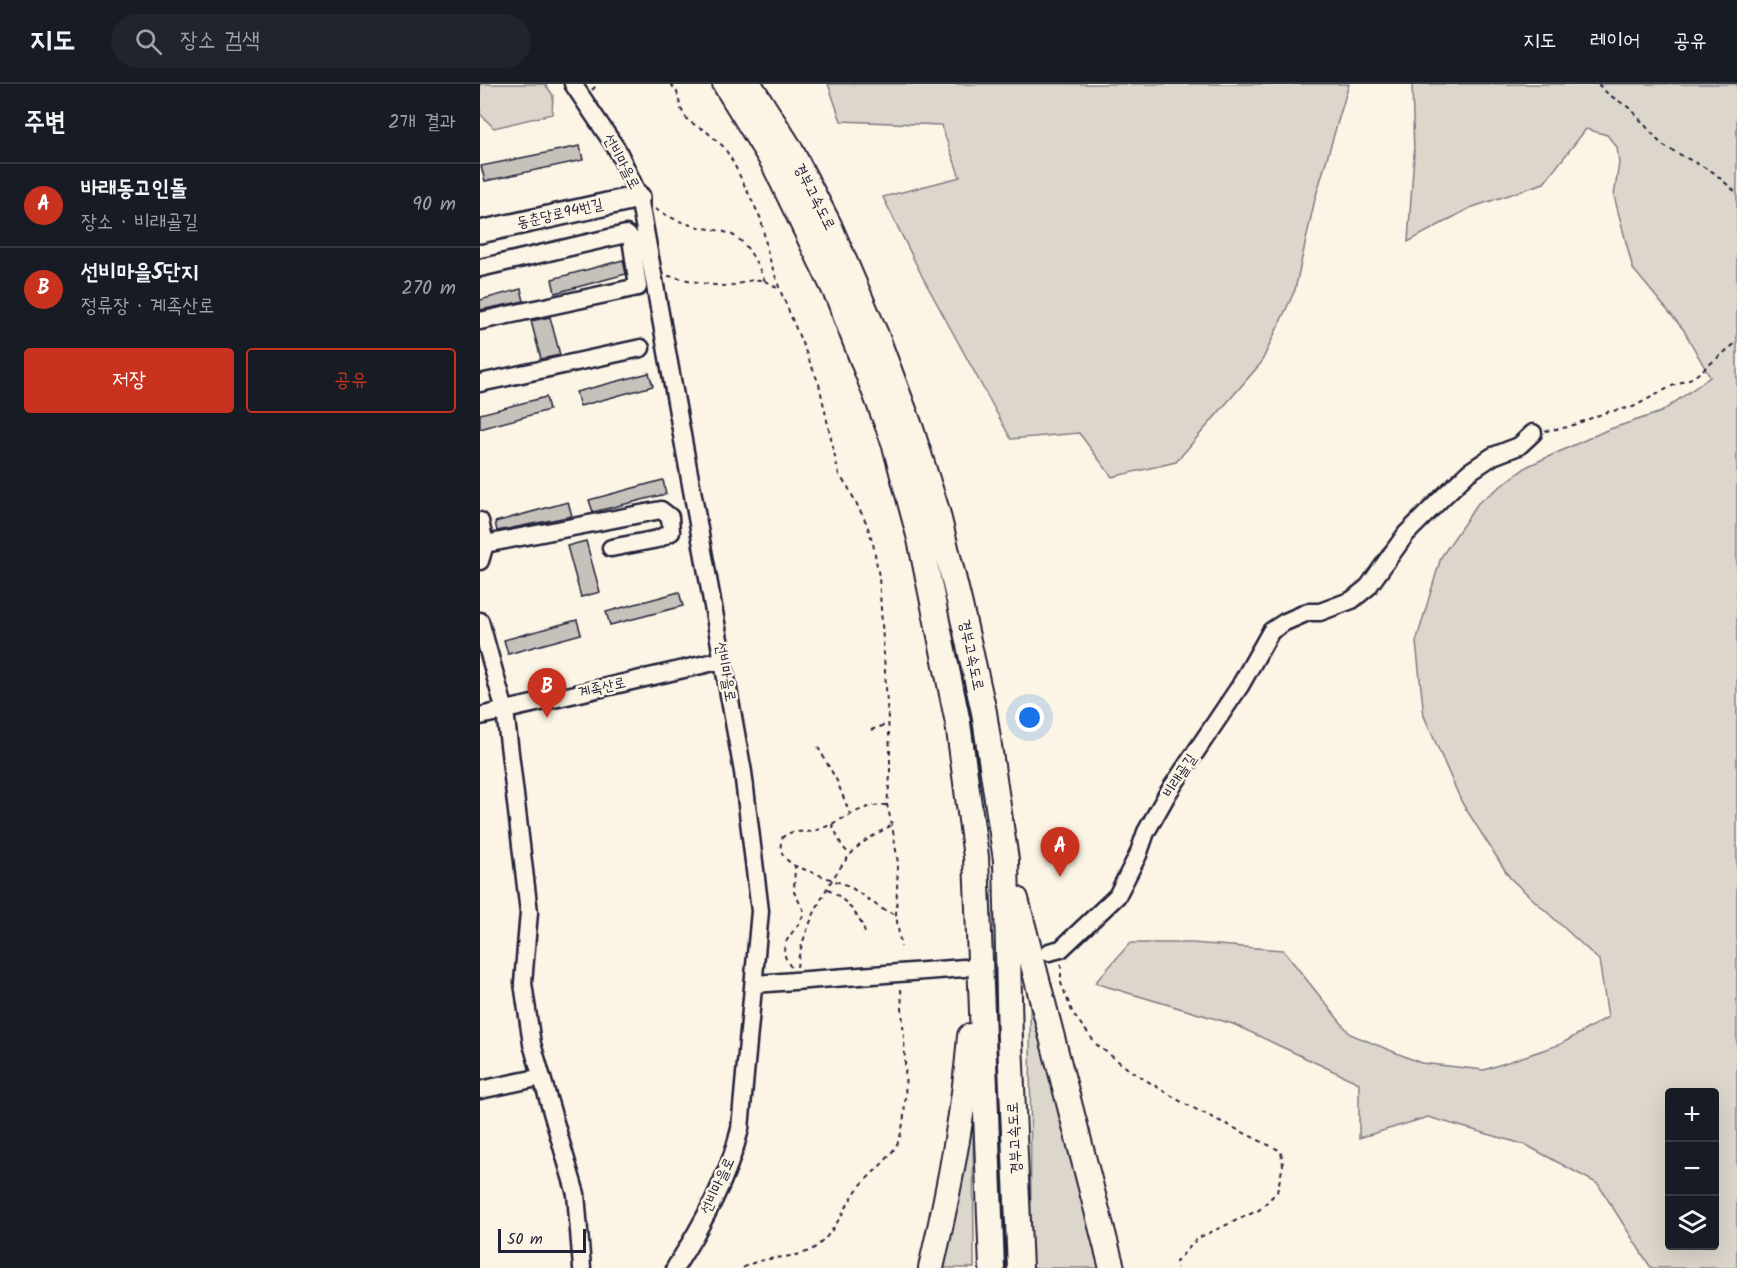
<!DOCTYPE html>
<html lang="ko">
<head>
<meta charset="utf-8">
<style>
	:root { --surface:#171b24; --page:#20242c; --text:#f1f3f6; --muted:#9ea1a6; --line:#363941; --accent:#c8321e }
	body { margin:0; font-family:Kalam,"Poor Story",sans-serif; background:var(--page); color:var(--text) }
	.controls { position:absolute; right:18px; bottom:18px; display:grid; overflow:hidden; border-radius:6px; box-shadow:0 6px 24px #0002 }
	.controls button { width:54px; height:54px; display:grid; place-items:center; padding:0; border:0; border-bottom:2px solid var(--line); background:var(--surface); color:var(--text); font:30px sans-serif }
	.scale { position:absolute; left:18px; bottom:15px; width:88px; box-sizing:border-box; padding-left:6px; border:3px solid #22223b; border-top:0; font-size:16px; line-height:21px; white-space:nowrap; color:#22223b; -webkit-text-stroke:4px #fcf5e5; paint-order:stroke }
	.you { position:absolute; left:550px; top:634px; width:21px; height:21px; margin:-15px; border:4px solid #fff; border-radius:50%; background:#1a73e8; box-shadow:0 0 0 9px #1a73e833 }
	.badge { display:grid; place-items:center; width:39px; height:39px; border-radius:50%; background:var(--accent); color:#fff; font-size:20px; font-weight:700 }
	.pin { position:absolute; translate:-50% -50px; filter:drop-shadow(0 2px 3px #0008) }
	.pin::after { content:''; position:absolute; top:32px; width:21px; height:18px; background:inherit; clip-path:polygon(0 0,100% 0,50% 100%) }
	.list { margin:0; padding:0; list-style:none }
	h2 { display:flex; justify-content:space-between; align-items:center; height:78px; margin:0; padding:0 24px; font-size:26px }
	h2 small { font-size:20px; font-weight:400; color:var(--muted) }
	.list li { display:grid; grid-template-columns:39px 1fr auto; gap:18px; align-items:center; box-sizing:border-box; height:84px; padding:0 24px; border-top:2px solid var(--line) }
	.list b { display:block; font-size:22px; white-space:nowrap }
	.list p { margin:0; font-size:20px; white-space:nowrap; color:var(--muted) }
	.list em { font-size:20px; font-style:normal; color:var(--muted) }
	.actions { display:flex; gap:12px; padding:18px 24px }
	.actions a { flex:1; padding:14px 0; border:2px solid var(--accent); border-radius:6px; text-align:center; font-size:21px; color:var(--accent) }
	.actions .main { background:var(--accent); color:#fff }
	.icon { flex:none; width:33px; height:33px; fill:none; stroke:currentColor; stroke-width:2; stroke-linecap:round; stroke-linejoin:round }
	.map { position:relative; flex:none; width:1257px; height:1184px; overflow:hidden }
	header { display:flex; align-items:center; gap:36px; box-sizing:border-box; height:84px; padding:0 30px; background:var(--surface); border-bottom:2px solid var(--line) }
	header strong { font-size:28px }
	nav { display:flex; gap:33px; margin-inline-start:auto; font-size:21px }
	.search { width:420px; height:54px; background:var(--page); display:flex; align-items:center; gap:15px; box-sizing:border-box; padding:0 21px; border-radius:33px; color:var(--muted); font-size:22px }
	main { display:flex }
	aside { flex:1; background:var(--surface) }
	.map>svg:first-child { display:block }
	.green { fill:#dcd6cc; stroke:#7f7c84; stroke-width:1.5; fill-rule:evenodd }
	.building { fill:#c6c1bb; stroke:#22223b; stroke-width:1.5 }
	.lines { fill:none; stroke-linecap:round; stroke-linejoin:round }
	.minor-casing { stroke:#22223b; stroke-width:21 }
	.major-casing { stroke:#22223b; stroke-width:26 }
	.highway-casing { stroke:#22223b; stroke-width:28 }
	.path { stroke:#22223b; stroke-width:2; stroke-dasharray:4.5 4.5; stroke-linecap:butt }
	.minor { stroke:#fcf5e5; stroke-width:16 }
	.major { stroke:#fcf5e5; stroke-width:21 }
	.highway { stroke:#fcf5e5; stroke-width:24 }
	.labels { text-anchor:middle; dominant-baseline:central; stroke-width:5; stroke-linejoin:round; paint-order:stroke }
	.street-label { font-size:15px; fill:#22223b; stroke:#fcf5e5 }
</style>
</head>
<body>
<header>
<strong>지도</strong>
<div class="search"><svg class="icon" aria-label="search" viewBox="0 0 24 24"><circle cx="10" cy="10" r="6"/><path d="M15 15l6 6"/></svg>장소 검색</div>
<nav><a>지도</a><a>레이어</a><a>공유</a></nav>
</header>
<main>
<aside>
<h2>주변<small>2개 결과</small></h2>
<ul class="list">
<li><span class="badge">A</span><div><b>바래동고인돌</b><p>장소 · 비래골길</p></div><em>90 m</em></li>
<li><span class="badge">B</span><div><b>선비마을5단지</b><p>정류장 · 계족산로</p></div><em>270 m</em></li>
</ul>
<div class="actions"><a class="main">저장</a><a>공유</a></div>
</aside>
<div class="map">
<svg width="1257" height="1184" viewBox="0 0 1257 1184">
	<rect width="100%" height="100%" fill="#fcf5e5"/>
	<filter id="ink" filterUnits="userSpaceOnUse"><feTurbulence type="fractalNoise" baseFrequency=".0167" numOctaves="2"/><feDisplacementMap in="SourceGraphic" scale="12" xChannelSelector="R" yChannelSelector="G"/><feConvolveMatrix kernelMatrix="1 2 1 2 8 2 1 2 1" color-interpolation-filters="sRGB"/></filter>
	<g filter="url(#ink)">
		<path class="green" d="M0,0H65L73,11L72,30L14,44L0,30Z
			M348,0H869L835,115L815,206L781,279L696,378L632,393L599,349L531,355L443,194L403,113L480,93L461,41L361,37Z
			M932,0H1257V1184H1171L1118,1100L1046,1061L948,1033L879,1054V999L753,940L615,899L650,859H712L803,866L870,950L941,979L1004,986L1081,960L1128,933L1119,876L1030,794L982,719L944,632L936,558L961,473L998,419L1048,382L1127,346L1181,328L1230,293L1203,245L1153,185L1134,112L1139,79L1137,63L1127,51L1106,45L1064,99L990,124L928,158L934,70ZM1190,1008H1234V1162H1190Z
			M550,904L623,1184H551Z
			M493,1028L494,1184H460Z"/>
		<path class="building" d="M100,62L103,76L5,97L1,82Z
			M143,176L146,190L75,209L72,195Z
			M41,205L44,217L0,226V216Z
			M70,233L80,271L61,275L51,237Z
			M169,289L173,302L100,322L96,308Z
			M66,313L69,326L0,345V330Z
			M183,396L186,410L113,428L109,416Z
			M88,418L92,432L17,447L15,438Z
			M106,457L120,508L101,513L87,462Z
			M199,508L203,522L130,541L126,528Z
			M97,536L101,550L28,570L24,556Z"/>
		<g class="lines">
			<defs>
				<path id="minor" d="M93,0L138,67L159,113L263,688L280,827L260,1045C248,1095 222,1141 195,1184
					M0,184L146,150L151,154L158,203L0,237
					M0,299L161,264
					M0,437L5,460L0,477
					M5,460L181,426L190,433L191,448L178,455L131,464
					M0,537L25,627L49,828L43,899L52,960L96,1110L102,1184
					M0,632L243,576
					M569,868L581,865L637,812L658,771L666,748L688,709L760,602L791,547L805,538L828,528H840L872,516L888,503L926,450L964,412L989,388L1013,372L1039,362L1053,349
					M275,900L484,884
					M0,1006L62,993"/>
				<path id="major" d="M0,148L159,113"/>
				<path id="highway" d="M245,0L293,78L359,215L414,358L440,455L478,639L496,773L512,1184
					M269,0L309,63L349,141L396,251L431,345L457,427L480,521L504,628L526,776L530,958L540,1184
					M536,815L632,1184
					M451,1184C469,1107 484,1031 490,952"/>
			</defs>
			<use href="#minor" class="minor-casing"/>
			<use href="#major" class="major-casing"/>
			<use href="#highway" class="highway-casing"/>
			<path class="path" d="M191,0L197,8L201,25L208,37L226,47L244,63L253,78L281,135L288,170L300,206L339,300L359,391L368,403L386,438L393,459L399,493L410,666V692L407,721L412,741L418,779L416,831L421,863
				M1118,0L1128,10L1151,25L1182,61L1233,88L1257,109
				M112,6L118,0
				M175,125C188,132 201,139 215,142C233,147 248,144 263,159C273,170 279,184 285,197
				M188,192C206,195 226,201 244,202C267,202 274,186 298,205
				M1065,347L1088,343L1127,328L1153,323L1192,302L1214,293L1257,258
				M391,646L408,640
				M338,663L357,697L370,730
				M407,721C380,720 362,738 337,746C325,751 312,743 302,754C298,768 304,775 315,782L369,802L402,825L416,831
				M352,740L362,762L370,771
				M348,805C363,813 380,831 385,849
				M581,880V899L593,930L617,961L651,987L705,1020L801,1067L803,1081L797,1108L779,1126L718,1154L696,1178L697,1184
				M311,883C291,857 321,848 324,827L314,808L315,782
				M317,883C321,848 353,784 380,761C390,753 402,747 412,741
				M263,1184C283,1171 308,1176 329,1167C350,1157 362,1129 374,1110C386,1092 405,1081 416,1062C433,1033 422,941 421,904"/>
			<use href="#minor" class="minor"/>
			<use href="#major" class="major"/>
			<use href="#highway" class="highway"/>
		</g>
	</g>
	<g class="labels">
		<g class="street-label">
			<text transform="translate(141 78) rotate(62)">선비마을로</text>
			<text transform="translate(334 113) rotate(63)">경부고속도로</text>
			<text transform="translate(80 130) rotate(-13)">동춘당로94번길</text>
			<text transform="translate(491 571) rotate(78)">경부고속도로</text>
			<text transform="translate(245 588) rotate(80)">선비마을로</text>
			<text transform="translate(122 604) rotate(-13)">계족산로</text>
			<text transform="translate(700 692) rotate(-57)">비래골길</text>
			<text transform="translate(535 1054) rotate(-93)">경부고속도로</text>
			<text transform="translate(238 1102) rotate(-65)">선비마을로</text>
		</g>
	</g>
</svg>
<div class="controls">
<button>+</button>
<button>−</button>
<button><svg class="icon" aria-label="layers" viewBox="0 0 24 24"><path d="M12 4l9 5-9 5-9-5zM3 14l9 5 9-5"/></svg></button>
</div>
<div class="scale">50 m</div>
<div class="you"></div>
<div class="pin badge" style="left:580px;top:793px">A</div>
<div class="pin badge" style="left:67px;top:634px">B</div>
</div>
</main>
</body>
</html>
